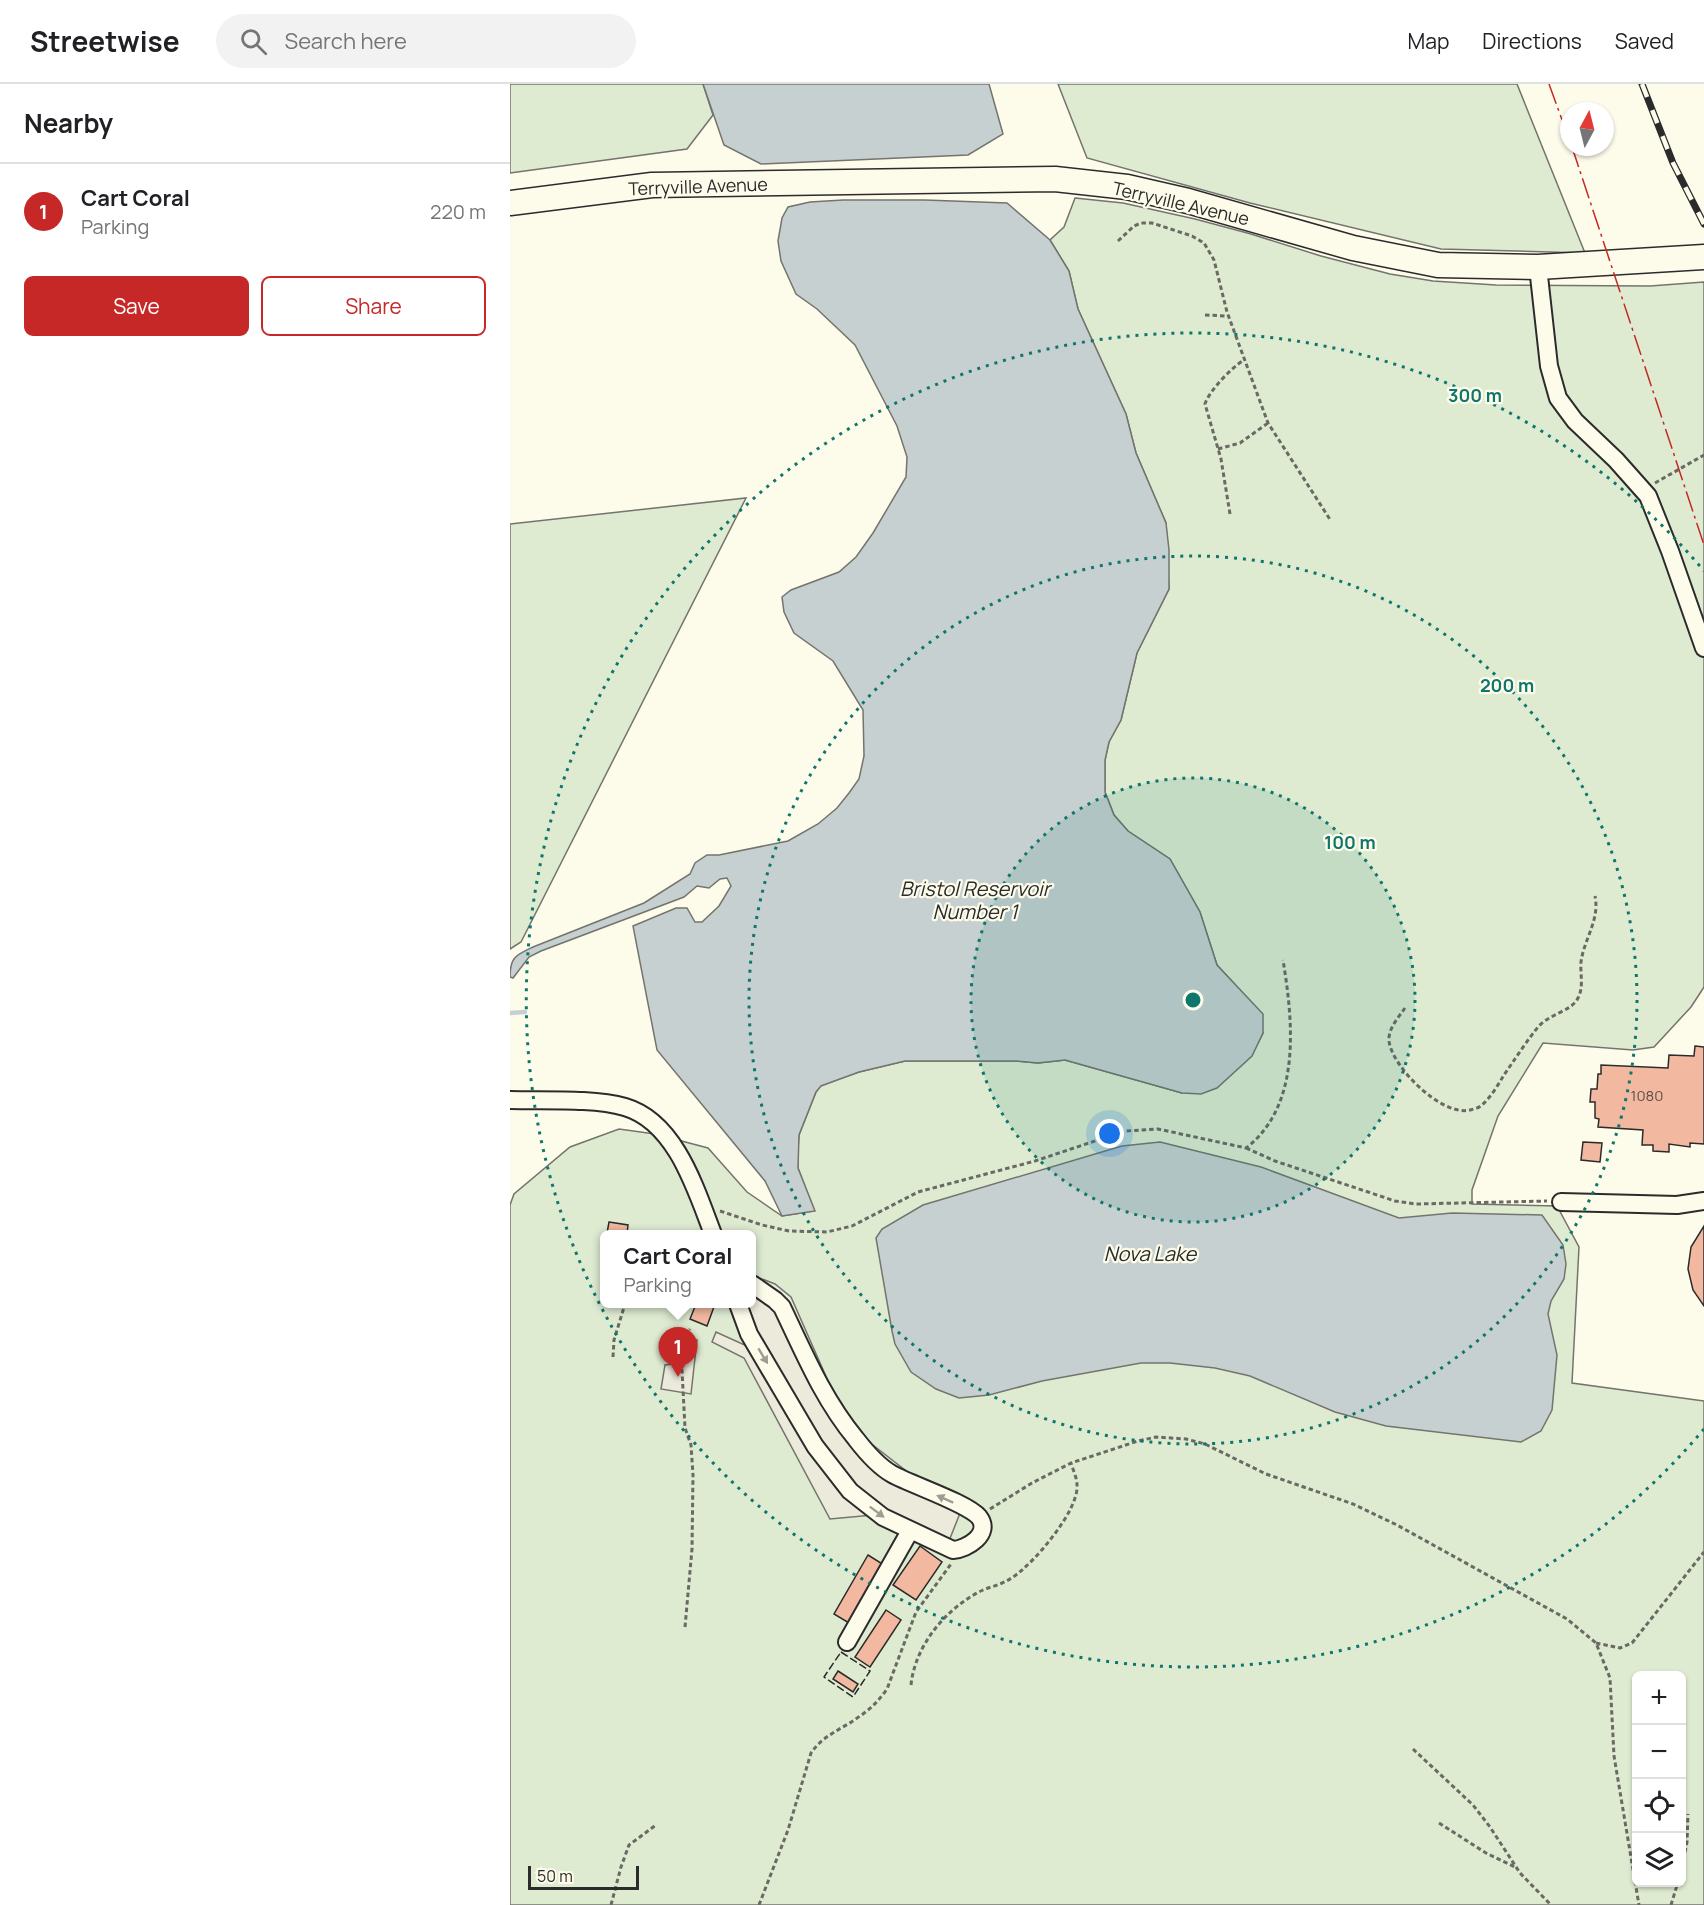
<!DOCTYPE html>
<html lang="en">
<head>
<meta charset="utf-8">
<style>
	:root { --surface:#fff; --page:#f2f2f2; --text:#202124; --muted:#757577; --line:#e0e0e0; --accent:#c62828 }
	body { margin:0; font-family:Manrope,sans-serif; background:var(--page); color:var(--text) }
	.controls { position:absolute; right:18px; bottom:18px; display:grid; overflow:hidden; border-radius:9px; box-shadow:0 2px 4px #0004 }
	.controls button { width:54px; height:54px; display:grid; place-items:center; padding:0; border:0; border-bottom:2px solid var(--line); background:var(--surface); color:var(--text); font:30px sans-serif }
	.compass { position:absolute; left:1050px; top:18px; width:54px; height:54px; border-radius:50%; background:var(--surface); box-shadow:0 2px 4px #0004; rotate:7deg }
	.scale { position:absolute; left:18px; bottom:15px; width:111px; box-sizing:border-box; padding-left:6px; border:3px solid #2b2b2b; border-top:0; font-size:16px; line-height:21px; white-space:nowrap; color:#2b2b2b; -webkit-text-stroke:4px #fdfbea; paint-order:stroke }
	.you { position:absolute; left:600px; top:1050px; width:21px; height:21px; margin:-15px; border:4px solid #fff; border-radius:50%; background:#1a73e8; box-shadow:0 0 0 9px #1a73e833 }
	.badge { display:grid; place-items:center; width:39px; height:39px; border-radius:50%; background:var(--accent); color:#fff; font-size:20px; font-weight:700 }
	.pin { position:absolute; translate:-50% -50px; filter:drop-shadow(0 2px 3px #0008) }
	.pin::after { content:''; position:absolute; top:32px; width:21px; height:18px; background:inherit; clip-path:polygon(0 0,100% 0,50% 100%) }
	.popup { position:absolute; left:90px; top:1146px; width:156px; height:78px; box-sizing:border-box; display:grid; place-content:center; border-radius:9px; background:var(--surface); filter:drop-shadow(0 2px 4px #0005); font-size:20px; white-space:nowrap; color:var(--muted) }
	.popup b { font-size:22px; color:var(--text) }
	.popup::after { content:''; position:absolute; left:50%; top:100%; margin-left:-12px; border:12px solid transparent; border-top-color:var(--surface) }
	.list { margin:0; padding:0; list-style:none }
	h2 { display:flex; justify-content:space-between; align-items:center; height:78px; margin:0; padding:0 24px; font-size:26px }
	h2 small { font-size:20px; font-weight:400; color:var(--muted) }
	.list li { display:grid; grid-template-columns:39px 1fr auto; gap:18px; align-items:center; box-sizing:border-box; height:96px; padding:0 24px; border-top:2px solid var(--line) }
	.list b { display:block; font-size:22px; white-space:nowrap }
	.list p { margin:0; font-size:20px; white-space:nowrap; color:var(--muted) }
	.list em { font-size:20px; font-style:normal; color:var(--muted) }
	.actions { display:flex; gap:12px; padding:18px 24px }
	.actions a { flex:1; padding:14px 0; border:2px solid var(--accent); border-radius:9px; text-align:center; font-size:21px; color:var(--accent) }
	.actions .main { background:var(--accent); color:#fff }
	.icon { flex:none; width:33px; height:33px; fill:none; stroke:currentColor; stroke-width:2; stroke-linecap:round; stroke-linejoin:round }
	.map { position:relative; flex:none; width:1194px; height:1821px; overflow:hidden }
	header { display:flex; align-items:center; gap:36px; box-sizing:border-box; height:84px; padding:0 30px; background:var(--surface); border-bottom:2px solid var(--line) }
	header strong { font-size:28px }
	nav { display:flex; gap:33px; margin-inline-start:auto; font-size:21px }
	.search { width:420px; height:54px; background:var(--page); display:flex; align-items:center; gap:15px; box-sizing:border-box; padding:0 21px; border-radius:33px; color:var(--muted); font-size:22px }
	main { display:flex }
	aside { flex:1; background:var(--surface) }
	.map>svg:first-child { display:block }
	.green { fill:#deebd1; stroke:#74746e; stroke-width:1.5; fill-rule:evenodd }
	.parking { fill:#eceadb; stroke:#74746e; stroke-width:1.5 }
	.water { fill:#c7d0d0; stroke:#74746e; stroke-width:1.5 }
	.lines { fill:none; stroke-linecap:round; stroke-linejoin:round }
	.stream { stroke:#c7d0d0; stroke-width:4.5 }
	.building { fill:#f2b8a0; stroke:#2b2b2b; stroke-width:1.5 }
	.minor-casing { stroke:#2b2b2b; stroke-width:20 }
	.highway-casing { stroke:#2b2b2b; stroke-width:27 }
	.path { stroke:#6a6964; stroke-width:3; stroke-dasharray:4.5 3; stroke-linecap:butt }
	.minor { stroke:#fdfbea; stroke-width:16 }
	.highway { stroke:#fdfbea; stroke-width:24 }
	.rail-casing { stroke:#2b2b2b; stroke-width:7 }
	.rail { stroke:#fdfbea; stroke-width:4.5; stroke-dasharray:14; stroke-linecap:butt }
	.fence { stroke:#2b2b2b; stroke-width:1.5; stroke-dasharray:8 3; stroke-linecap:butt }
	.power { stroke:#c62828; stroke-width:1.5; stroke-dasharray:21 4.5 3 4.5; stroke-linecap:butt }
	.oneway { fill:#9e9d94 }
	.ring { fill:none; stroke:#0f766e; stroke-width:3; stroke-dasharray:3 6 }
	.labels { text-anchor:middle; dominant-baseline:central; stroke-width:4.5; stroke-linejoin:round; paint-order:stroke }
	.number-label { font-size:15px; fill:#5d4e48 }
	.street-label { font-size:18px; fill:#2b2b2b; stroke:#fdfbea }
	.water-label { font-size:20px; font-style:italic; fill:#2b2b2b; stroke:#fdfbea }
	.centre { fill:#0f766e; stroke:#fdfbea; stroke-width:3 }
	.ring-label { font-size:18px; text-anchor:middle; font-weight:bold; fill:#0f766e; stroke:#fdfbea; stroke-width:4.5; stroke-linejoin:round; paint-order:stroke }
</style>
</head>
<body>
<header>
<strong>Streetwise</strong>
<div class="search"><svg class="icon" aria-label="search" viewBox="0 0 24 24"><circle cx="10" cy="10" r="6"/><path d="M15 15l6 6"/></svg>Search here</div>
<nav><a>Map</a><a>Directions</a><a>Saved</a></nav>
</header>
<main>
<aside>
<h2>Nearby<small></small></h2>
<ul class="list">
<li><span class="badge">1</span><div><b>Cart Coral</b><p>Parking</p></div><em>220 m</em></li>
</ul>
<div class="actions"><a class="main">Save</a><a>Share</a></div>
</aside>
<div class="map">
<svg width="1194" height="1821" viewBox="0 0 1194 1821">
	<rect width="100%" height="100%" fill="#fdfbea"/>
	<path class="green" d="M0,0H193L203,31L177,65L0,89Z
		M548,0H1007L1075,169L931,165L740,119L577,74Z
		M565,114L613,119L685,135L741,150L811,172L880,190L923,197L986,201L1140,202L1194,198V903L1181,923L1144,963L1123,966L1033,959L988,1032L962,1106V1120L1047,1122L1069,1163L1062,1299L1194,1317V1821H0V1121L4,1110L60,1063L109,1045L145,1050L198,1064L237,1108L272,1132L304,1127L288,1084V1065L289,1051L306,1008L311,1001L349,988L395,977H506L528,979L555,976L672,1009L726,986L741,972L753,949L727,903L707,881L690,828L660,775L618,747L604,731L595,708V676L599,658L611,636L627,569L659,505L656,439L626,369L616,330L568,225L559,187L540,156L554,143ZM94,1150H242V1220H94ZM1126,1592H1172V1798H1126Z
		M236,414L11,858L0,865V440Z"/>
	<path class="parking" d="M242,1191L265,1200L281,1213L326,1315L359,1358L399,1389L442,1409L456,1414L439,1457L385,1429L320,1435L234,1274L202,1258L206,1248L239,1263L232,1220H242Z
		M173,1254L187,1256L181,1310L151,1305L155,1281L162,1280L166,1276Z"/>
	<path class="water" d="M193,0H479L493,50L458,71L251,80L214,61Z
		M333,116H415L497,119L540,156L559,187L568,225L616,330L626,369L656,439L659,466V505L627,569L611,636L599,658L595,676V708L604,731L618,747L660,775L690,828L707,881L753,930V949L742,972L707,1004L691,1010L672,1009L555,976L528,979L506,977H395L349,988L311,1002L306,1008L289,1051L288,1084L305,1127L272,1132L255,1097L147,966L123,842L166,824H177L185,838H192L209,822L221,802L217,794L210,795L199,804L187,802L174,813L31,867L19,873L3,894L0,893C0,873 6,871 23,863L134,819L180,790L185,779L197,771H209L278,757L308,740L327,724L339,709L349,695L354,672L353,626L323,577L284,549L274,528L272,513L281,506L329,488L346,473L363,449L396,393L397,373L387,342L345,261L307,225L286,210L271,177L268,157L272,134L278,123L300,118Z
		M650,1058L751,1083L889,1134L942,1129L1032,1131L1053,1161L1056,1180L1054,1195L1041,1217L1038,1230L1047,1271L1042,1326L1031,1347L1011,1358L876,1342L825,1328L740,1292L705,1284L660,1279H631L532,1297L479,1311L449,1314L426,1305L401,1288L385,1260L382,1247L366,1154L372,1145L413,1121L612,1062Z"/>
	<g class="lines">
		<path class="stream" d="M0,929L15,928"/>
	</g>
	<path class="building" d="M1185,962L1194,963V1060L1180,1059V1063L1159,1060V1068L1143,1067V1061H1132L1133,1046L1088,1043L1089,1035L1085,1034V1018H1080L1081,1005H1087L1088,990H1091V981L1158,984L1159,971L1184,972Z
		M1073,1058L1092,1059L1090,1078L1071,1076Z
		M99,1138L118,1141L117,1150L97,1149Z
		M1194,1142V1222L1183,1206L1178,1185L1181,1163Z
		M186,1220H205L197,1242L180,1235Z
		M410,1462L432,1478L406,1516L383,1501Z
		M358,1471L374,1481L339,1539L324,1530Z
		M376,1526L391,1536L360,1583L345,1573Z
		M328,1587L348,1600L343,1608L323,1595Z"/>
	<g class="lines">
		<defs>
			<path id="minor" d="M1028,183L1039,282L1048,314L1065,337L1106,376L1138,412L1160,467L1194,564
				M0,1016C34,1017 83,1014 115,1023C166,1038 186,1106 203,1150
				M1051,1118L1167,1121L1194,1117
				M228,1220L239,1250L305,1362L340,1407L373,1433L443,1466C457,1465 482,1450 469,1433C457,1419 402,1401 382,1390C368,1382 356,1368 346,1355C313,1315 294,1269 272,1223L265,1216L242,1200
				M337,1558L400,1447"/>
			<path id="highway" d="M0,119L142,101L545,95L617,103L678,117L843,164L928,181L1028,183L1194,173"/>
		</defs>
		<use href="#minor" class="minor-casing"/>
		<use href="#highway" class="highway-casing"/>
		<path class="path" d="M608,157L624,142L631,139H642L682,152L694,159L704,176L717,228L758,339L821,437
			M695,231L717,232
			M708,365L730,359L758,339
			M1145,399L1194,371
			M720,430L711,375L695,320C699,307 722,283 734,276
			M895,924C888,934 878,945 879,957C882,983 932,1033 960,1026C964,1025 969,1024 972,1021C981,1013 988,1001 994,991C1005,975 1016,958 1028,943C1039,930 1062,927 1068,914C1074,903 1070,890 1071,878C1074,855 1090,836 1085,812
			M736,1064L765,1077L885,1117L906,1120L1037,1117
			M210,1127L252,1141L279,1147L317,1148L342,1142L408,1108L525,1077L615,1047L648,1045L736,1064C792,1021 783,937 773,876
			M103,1273L104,1256L115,1220
			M480,1425L522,1399L561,1379L628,1357L646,1353L676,1355L695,1360L756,1390L843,1420L887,1441L1057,1535L1086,1559L1100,1594L1104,1672L1129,1821
			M175,1543L182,1465L183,1391L181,1361L175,1344L172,1286L176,1252L180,1245
			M1086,1559L1110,1564L1122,1559L1194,1468
			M401,1601C405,1561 437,1523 473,1506C483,1502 493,1500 503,1493C523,1480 569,1427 567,1401C567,1394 563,1386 561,1379
			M903,1665L963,1721L980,1743L1010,1789L1041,1821
			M929,1739L976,1769L1005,1783
			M1172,1783L1177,1758L1178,1730
			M101,1821L111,1783L119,1761L146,1741
			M249,1821L278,1746L301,1669C314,1650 333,1645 350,1632C361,1625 369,1616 377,1605L406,1528L441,1480
			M1161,1821L1168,1798"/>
		<use href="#minor" class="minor"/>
		<use href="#highway" class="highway"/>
		<defs>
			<path id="rail" d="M1132,0L1163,79L1194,140"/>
		</defs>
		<use href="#rail" class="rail-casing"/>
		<use href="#rail" class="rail"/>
		<path class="fence" d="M331,1568L360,1587L343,1613L314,1593Z"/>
		<path class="power" d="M1039,0L1059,55
			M1062,63L1194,461"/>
	</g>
	<defs><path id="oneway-solid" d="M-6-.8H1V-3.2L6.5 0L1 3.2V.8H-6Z" transform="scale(1.5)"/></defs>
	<g class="oneway">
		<use href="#oneway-solid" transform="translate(253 1272) rotate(59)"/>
		<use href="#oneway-solid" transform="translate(435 1415) rotate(-156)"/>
		<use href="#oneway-solid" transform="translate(367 1428) rotate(37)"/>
	</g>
	<circle cx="683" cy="916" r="222" fill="#0f766e" fill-opacity=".12"/>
	<g class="ring">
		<circle cx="683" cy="916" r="222"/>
		<circle cx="683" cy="916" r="444"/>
		<path d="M1194 1345A667 667 0 1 1 1194 487"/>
	</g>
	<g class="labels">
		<g class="number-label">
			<text x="1137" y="1011">1080</text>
		</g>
		<g class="street-label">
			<text transform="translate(188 102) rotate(-2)">Terryville Avenue</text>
			<text transform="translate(671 119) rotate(13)">Terryville Avenue</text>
		</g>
		<g class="water-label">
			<text x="465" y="804">Bristol Reservoir<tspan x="465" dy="23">Number 1</tspan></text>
			<text x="640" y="1169">Nova Lake</text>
		</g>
	</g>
	<circle cx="683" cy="916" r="9" class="centre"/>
	<g class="ring-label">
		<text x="965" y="318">300 m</text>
		<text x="997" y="608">200 m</text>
		<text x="840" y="765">100 m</text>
	</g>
</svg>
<div class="controls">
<button>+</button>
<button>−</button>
<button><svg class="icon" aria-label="locate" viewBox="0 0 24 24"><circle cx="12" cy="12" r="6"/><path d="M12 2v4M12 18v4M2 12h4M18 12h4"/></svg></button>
<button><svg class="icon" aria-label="layers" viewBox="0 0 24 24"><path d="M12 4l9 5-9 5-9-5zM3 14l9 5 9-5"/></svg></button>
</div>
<svg class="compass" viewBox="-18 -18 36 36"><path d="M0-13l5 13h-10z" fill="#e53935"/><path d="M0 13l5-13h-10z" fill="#757577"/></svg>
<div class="scale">50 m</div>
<div class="you"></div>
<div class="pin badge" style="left:168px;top:1293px">1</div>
<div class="popup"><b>Cart Coral</b>Parking</div>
</div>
</main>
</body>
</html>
